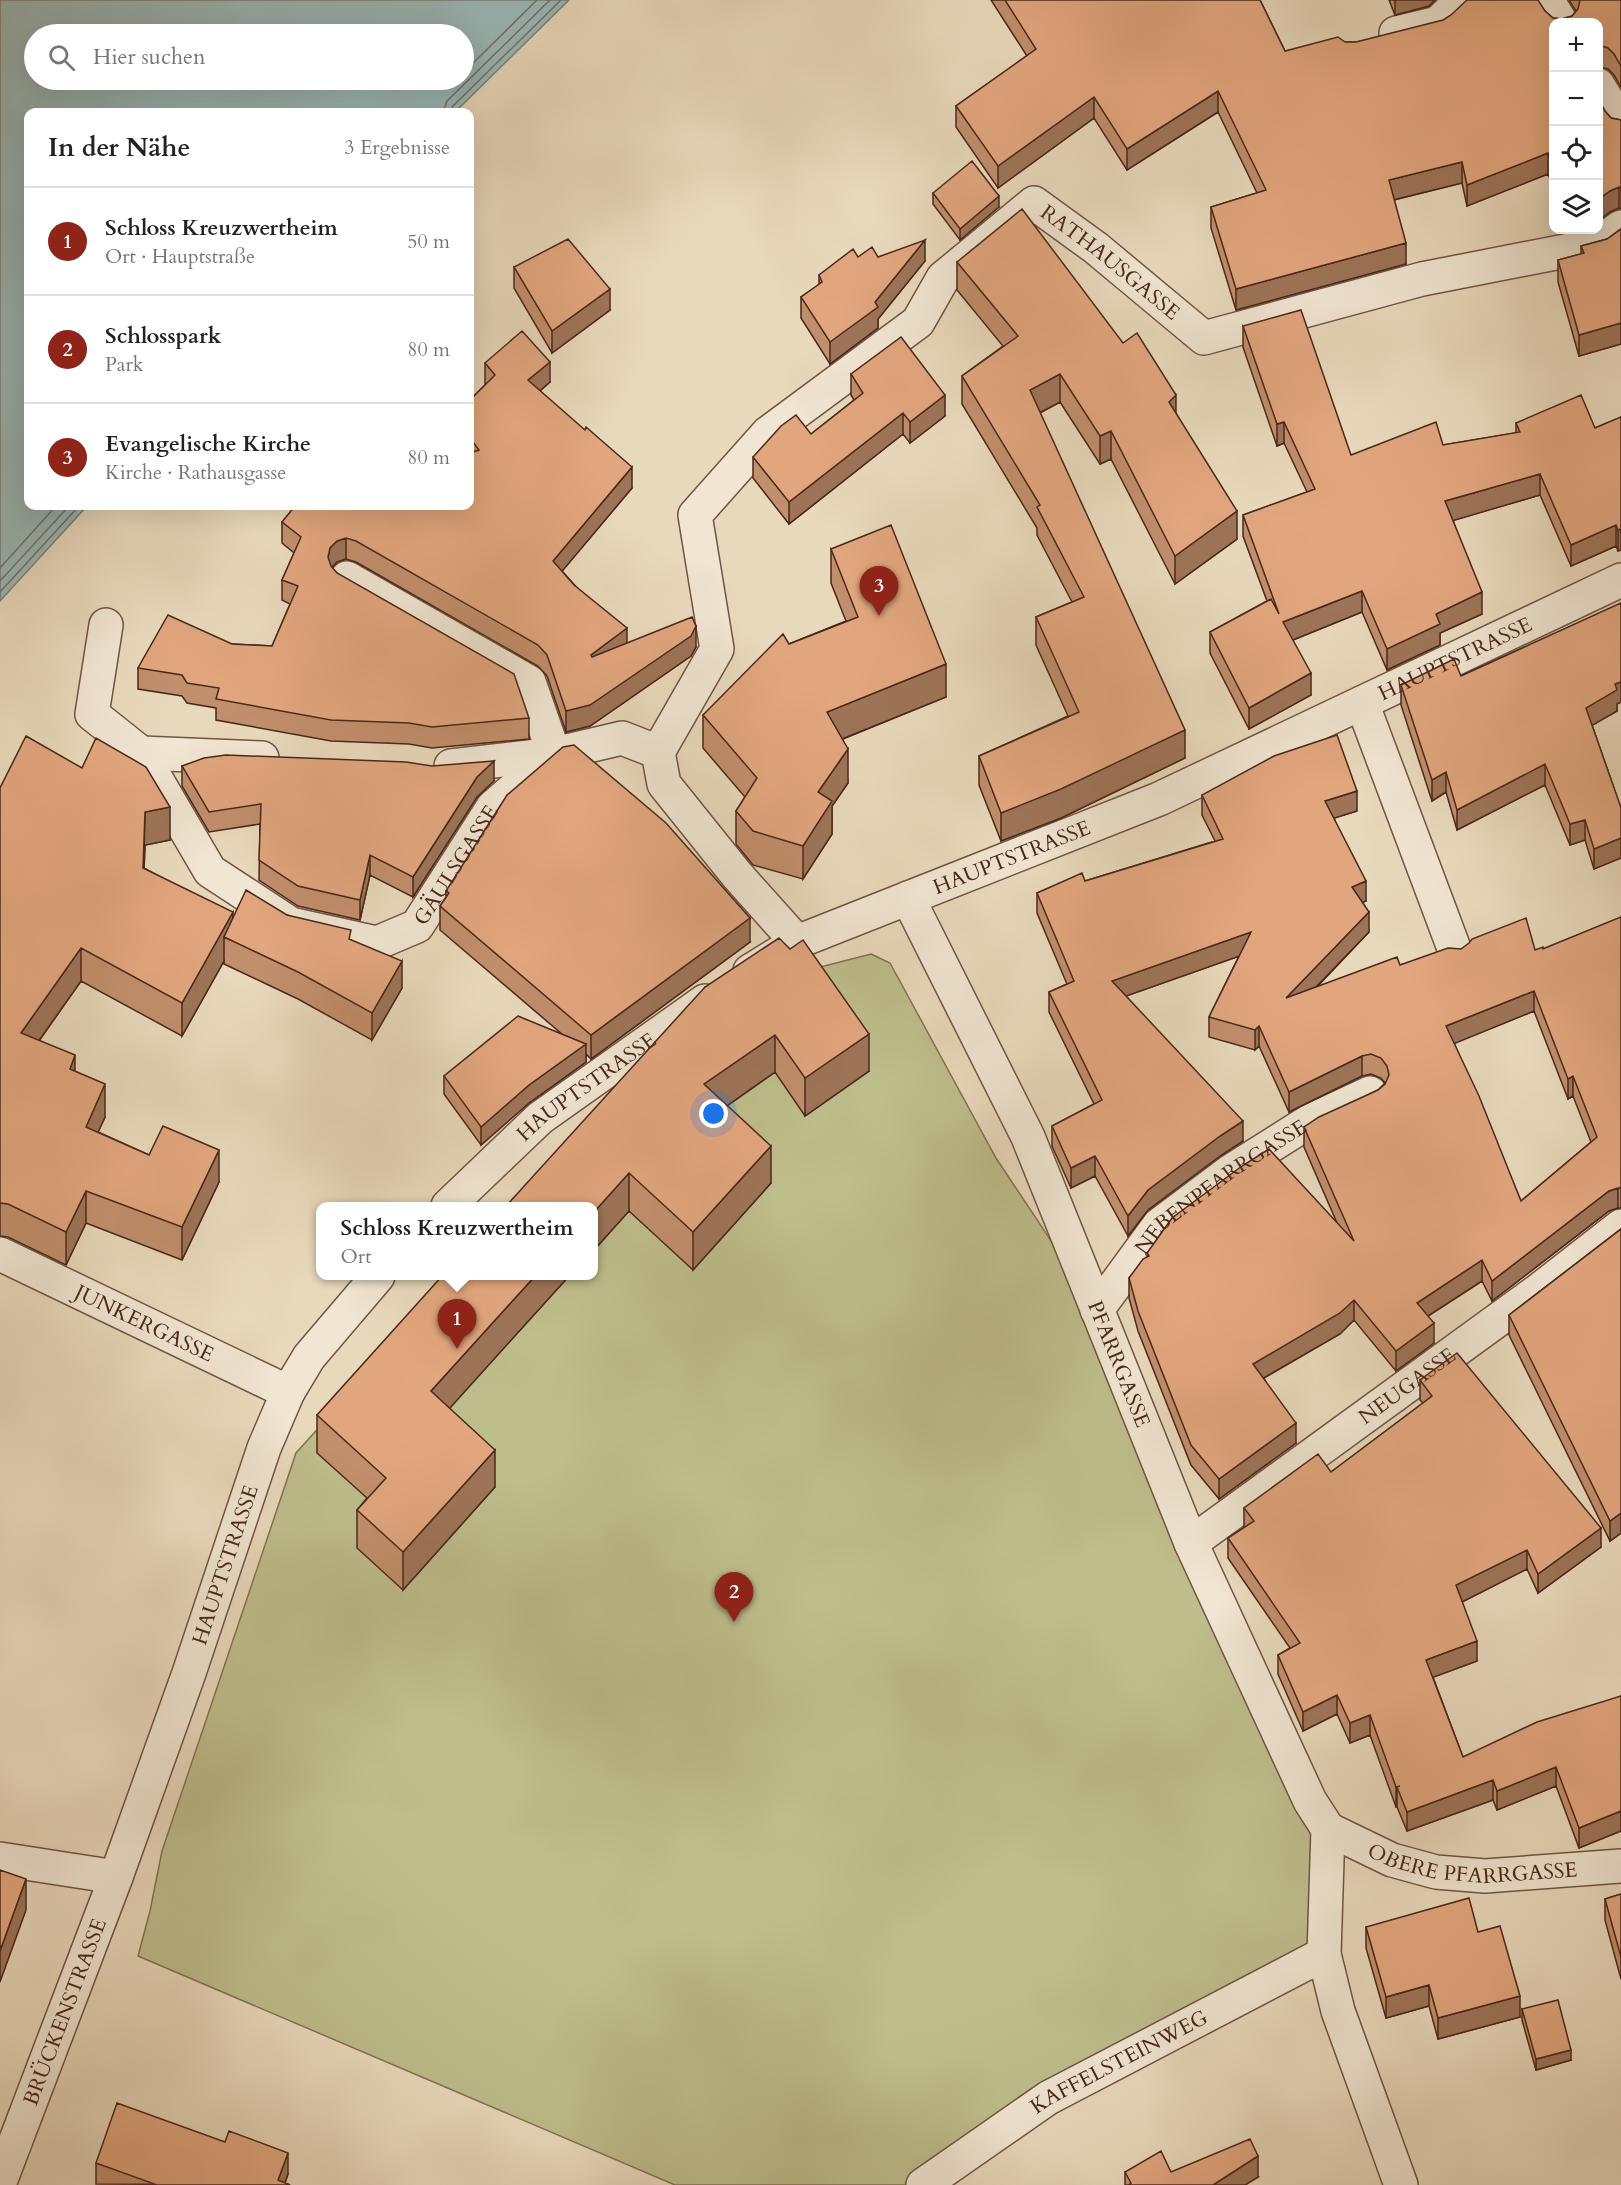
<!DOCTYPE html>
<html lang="de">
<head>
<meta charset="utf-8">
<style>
	:root { --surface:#fff; --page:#f6f6f6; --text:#222; --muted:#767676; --line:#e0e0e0; --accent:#8f2418 }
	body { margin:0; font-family:Cardo,serif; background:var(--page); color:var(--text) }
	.controls { position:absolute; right:18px; top:18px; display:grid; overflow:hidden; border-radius:12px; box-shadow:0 6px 24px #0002 }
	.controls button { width:54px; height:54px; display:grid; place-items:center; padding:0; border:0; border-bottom:2px solid var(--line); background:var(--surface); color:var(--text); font:30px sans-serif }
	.you { position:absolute; left:714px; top:1114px; width:21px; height:21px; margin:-15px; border:4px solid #fff; border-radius:50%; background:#1a73e8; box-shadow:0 0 0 9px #1a73e833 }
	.badge { display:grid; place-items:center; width:39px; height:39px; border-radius:50%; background:var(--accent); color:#fff; font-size:20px; font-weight:700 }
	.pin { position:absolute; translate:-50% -50px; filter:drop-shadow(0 2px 3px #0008) }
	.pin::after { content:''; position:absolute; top:32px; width:21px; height:18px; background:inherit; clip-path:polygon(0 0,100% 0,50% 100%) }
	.popup { position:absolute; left:316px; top:1202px; width:282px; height:78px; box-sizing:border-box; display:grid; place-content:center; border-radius:12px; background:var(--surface); filter:drop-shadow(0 2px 4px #0005); font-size:20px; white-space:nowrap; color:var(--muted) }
	.popup b { font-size:22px; color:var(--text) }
	.popup::after { content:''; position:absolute; left:50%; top:100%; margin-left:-12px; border:12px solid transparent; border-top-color:var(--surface) }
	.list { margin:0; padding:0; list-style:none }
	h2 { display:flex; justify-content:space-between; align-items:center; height:78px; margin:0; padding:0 24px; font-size:26px }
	h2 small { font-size:20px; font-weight:400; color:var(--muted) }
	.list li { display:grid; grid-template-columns:39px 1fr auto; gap:18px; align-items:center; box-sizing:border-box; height:108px; padding:0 24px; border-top:2px solid var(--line) }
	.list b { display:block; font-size:22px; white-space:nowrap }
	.list p { margin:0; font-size:20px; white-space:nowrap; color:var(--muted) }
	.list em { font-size:20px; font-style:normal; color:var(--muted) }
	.icon { flex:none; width:33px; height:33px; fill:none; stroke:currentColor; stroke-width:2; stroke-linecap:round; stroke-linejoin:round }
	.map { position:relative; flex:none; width:1621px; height:2185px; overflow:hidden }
	.search { position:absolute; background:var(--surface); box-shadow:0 6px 24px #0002; left:24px; top:24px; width:450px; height:66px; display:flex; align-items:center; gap:15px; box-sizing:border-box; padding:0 21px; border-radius:33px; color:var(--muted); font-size:22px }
	.panel { position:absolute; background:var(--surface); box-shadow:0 6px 24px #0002; left:24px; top:108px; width:450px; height:402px; border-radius:12px }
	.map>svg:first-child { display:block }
	.green { fill:#bebd8c; stroke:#847254; stroke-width:1.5 }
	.water { fill:#9ab9b9; stroke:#7a7f7a; stroke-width:1.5; fill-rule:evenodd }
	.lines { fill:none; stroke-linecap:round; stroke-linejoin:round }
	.shore { stroke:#72706a; stroke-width:1.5 }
	.minor-casing { stroke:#715443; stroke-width:36 }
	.tertiary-casing { stroke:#715443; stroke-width:36 }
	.minor { stroke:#f1e6d3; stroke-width:33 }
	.tertiary { stroke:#f1e6d3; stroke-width:33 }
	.wall { fill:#c28f6c; stroke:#49281b; stroke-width:1.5; fill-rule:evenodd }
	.shaded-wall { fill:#9e7458; stroke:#49281b; stroke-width:1.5 }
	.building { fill:#e2a67e; stroke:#49281b; stroke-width:1.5; fill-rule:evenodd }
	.labels { text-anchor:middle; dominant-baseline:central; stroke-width:6; stroke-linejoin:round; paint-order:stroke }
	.street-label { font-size:21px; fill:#49281b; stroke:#f1e6d3 }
</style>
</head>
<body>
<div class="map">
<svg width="1621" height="2185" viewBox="0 0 1621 2185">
	<rect width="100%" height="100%" fill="#e9d9bc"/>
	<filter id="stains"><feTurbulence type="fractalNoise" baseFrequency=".00333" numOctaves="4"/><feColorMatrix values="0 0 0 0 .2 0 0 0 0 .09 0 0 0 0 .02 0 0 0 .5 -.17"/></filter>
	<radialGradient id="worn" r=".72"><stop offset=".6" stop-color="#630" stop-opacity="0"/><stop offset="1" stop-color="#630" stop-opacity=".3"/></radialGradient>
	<path class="green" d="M871,954L890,963L996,1158L1097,1310L1310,1801L1324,1954L923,2185H675L138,1956L150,1911L162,1851L296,1453L456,1276H594V1206L805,971Z"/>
	<path class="water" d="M0,0H569L455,112H28V506H87L0,601ZM34,34H464V80H34Z"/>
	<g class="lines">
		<path class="shore" d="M464,72L537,0
			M443,112L447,101L550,0
			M451,112L453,106L561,0
			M0,568L56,506
			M0,581L69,506
			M0,592L79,506"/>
		<defs>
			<g id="minor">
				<path d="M1547,0L1561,22"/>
				<path d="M1396,33L1438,23L1462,0"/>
				<path d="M1598,85L1621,123"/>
				<path id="s1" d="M106,625L92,714L141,753L210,871L291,924L377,943L417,926L493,807L554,754L529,682L347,578"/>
				<path d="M1362,703L1455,951"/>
				<path id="s2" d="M658,752L717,649L695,515L768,433L918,322L943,278L1034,203L1096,248L1204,338L1422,279L1596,245L1621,227"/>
				<path d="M141,753L262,758"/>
				<path d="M451,766L554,754L622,738L658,752L664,784L737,875L797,942"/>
				<path id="s3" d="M908,898L1028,1137L1191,1543L1310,1801L1328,1829"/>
				<path id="s4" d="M0,1254L288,1392"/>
				<path id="s5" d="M1097,1310L1159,1225L1231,1171L1310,1121L1370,1093"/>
				<path id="s6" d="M1191,1543L1539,1290L1621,1226"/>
				<path d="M1328,1829L1324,1954L1338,2011L1401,2185"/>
				<path id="s7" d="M1328,1829L1392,1860L1436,1872L1485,1876L1621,1866"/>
				<path d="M0,1859L116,1877"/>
				<path id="s8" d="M923,2185L1048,2098L1324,1954"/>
			</g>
			<g id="tertiary">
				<path id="s9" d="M750,971L797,942L1159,799L1621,580"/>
				<path id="s10" d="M448,1206L540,1118L705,1001"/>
				<path id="s11" d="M0,2182L116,1877L189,1673L264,1448L288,1392L309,1357L378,1276"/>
			</g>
		</defs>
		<use href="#minor" class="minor-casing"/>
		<use href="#tertiary" class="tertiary-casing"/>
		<use href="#minor" class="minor"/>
		<use href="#tertiary" class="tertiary"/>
	</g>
	<path class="wall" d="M991,0H1260L1285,51L1345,42H1356L1545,11L1553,18L1562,19L1572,16L1576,11L1569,0H1621V87L1614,75L1608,69L1599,67V22H1554V190L1548,174L1467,206L1462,183L1394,200L1406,264L1236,310L1211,228V207L1257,193L1218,112L1127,170L1094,118L998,188L956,127V106L1027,56Z
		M1389,0H1435L1429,6L1395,15Z
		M1599,101L1605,111L1611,118L1621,120V209L1619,208L1610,212L1599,220Z
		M933,193L999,207L960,240L933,204Z
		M1621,229V344L1579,356L1558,282V260L1581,254V246L1607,239Z
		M858,257H878L925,261L878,319V328L830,364L801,318V297L819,285V275Z
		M957,262L1176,413L1237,539L1175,584L1111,459L1100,464L1060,402L1040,413L1185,758L1061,818L1001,841L979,785V756L1068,716L1036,645V617L1072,602L1037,535V528L962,404V376L1003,346L957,290Z
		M514,267L610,310L552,353L514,288Z
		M1243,326L1351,455L1443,445L1516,433V423L1595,428L1621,417V550L1618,551L1616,546L1571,566L1540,495L1453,520L1482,614L1440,633V645L1387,670L1362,612L1293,640L1311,695L1249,729L1210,653V632L1267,601L1243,536V515L1307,492L1284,443L1277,446L1243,347Z
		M485,363L550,382L540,391L632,488L562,571L627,643L696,647L691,656L590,726L566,732L547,676L538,666L356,562L346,559L337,562L332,568L337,573L529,718V739L432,748L409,744L331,741L216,720V708L187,703L182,696L138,689V668L232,644L272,646L290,604L282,600V580L294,553L282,543V522L470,506V400L485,385Z
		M851,374L945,416L910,443L903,434L789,524L753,478V457L811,434L854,400L851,395Z
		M831,549L946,697L843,739L848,783L832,806V834L803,879L753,865L736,844V811L745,797L703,748V715L789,644L846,621L831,583Z
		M1621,603V702L1617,704V711L1592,725L1621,808V858L1594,869L1585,840L1570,845L1545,785L1457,830L1446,792L1432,801L1401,705V685L1461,676Z
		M182,766L494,781L477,797L413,897L370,875L360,920L298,906L259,880L260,824L209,832L182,786Z
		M82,768L170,840L145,845L144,868L233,918L287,915L351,940L402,988L372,1040L298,999L224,964V961L182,1036L81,981L39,1041L75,1071L105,1117L98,1132L149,1155L219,1182L182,1260L86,1223L66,1265L8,1237L0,1236V788Z
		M1202,795L1357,811L1334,818L1366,901L1363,902L1369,932L1317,987L1461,949L1535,950L1543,949L1621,917V1208H1618L1609,1211L1492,1301L1482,1281L1428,1316L1434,1343L1396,1371L1354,1320L1340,1334L1264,1378L1296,1443L1219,1499L1191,1465L1138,1331L1129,1298V1278L1147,1257V1253L1337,1223L1304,1147V1127L1378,1090L1385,1083L1381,1078L1371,1074L1362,1076L1289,1112L1259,1046L1255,1050L1209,1037V1017L1239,956L1126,996L1243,1141L1220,1156L1148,1210L1128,1236L1095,1176L1071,1188L1052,1146V1126L1094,1104L1049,1012V992L1067,984L1037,913V893L1085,881L1215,841L1202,815ZM1534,1011L1568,1099L1573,1096L1591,1142L1521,1201L1454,1043Z
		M446,891L750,942L591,1059L586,1054V1062L529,1103L481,1145L444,1094V1076L563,1035L440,930V906L446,897Z
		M705,987L869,1071L805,1116L775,1072L727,1106L771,1183L693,1270L629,1211L594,1250V1206Z
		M1621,1229V1533L1610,1541L1509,1335V1315Z
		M570,1275L449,1408L495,1487L403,1590L357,1548V1510L367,1498L317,1453V1415Z
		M1420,1380L1601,1547L1538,1593L1527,1569L1462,1602L1477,1661L1433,1677L1463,1757L1621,1696V1831L1579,1848L1556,1786L1497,1810L1493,1800L1407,1831L1397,1807H1396L1370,1735L1350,1743L1337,1714L1303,1731L1278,1674V1655L1290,1648L1228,1558V1538L1244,1528V1508L1331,1472L1423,1403L1420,1400Z
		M1621,1894V1979L1605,1920V1899Z
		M1366,1927L1478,1932L1520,2017L1438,2039L1429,2006L1386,2018L1366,1948Z
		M1522,2009L1571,2060L1536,2070L1522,2020Z
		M225,2142L288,2174L285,2183L290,2185L96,2184V2163Z
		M1125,2172H1171L1258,2177L1245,2185H1125Z"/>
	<path class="shaded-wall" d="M1395,0H1435L1429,6L1395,15Z
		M1218,91V112L1127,170V149Z
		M1094,97V118L998,188V166Z
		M1548,153V174L1467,206V185Z
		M1462,162V183L1389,201V180Z
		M1619,187V208L1610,212L1599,220V199L1610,191Z
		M999,196V207L960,240V229Z
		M925,240V261L878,319V328L830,364V342L875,302Z
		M1406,243V264L1236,310V289Z
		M610,289V310L552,353V331Z
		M1621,323V344L1579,356V335Z
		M550,362V382L528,401V380Z
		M1060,374V402L1030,418V390Z
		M945,395V416L910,443V422Z
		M1176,395V423L1169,402Z
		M903,413V434L789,524V502Z
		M1284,422V443L1277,446V424Z
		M1111,431V459L1100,464V436Z
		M632,467V488L553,582V561Z
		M1540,474V495L1445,523V501Z
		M1237,511V539L1175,584V556Z
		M1616,525V546L1571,566V545Z
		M1621,529V550L1618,551V530Z
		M346,538V559L337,562L330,569L328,557L330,548L337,541Z
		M1362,591V612L1283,644V622Z
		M1482,592V614L1440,633V645L1387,670V649L1436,614Z
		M696,626V647L691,656L590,726L566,732V711Z
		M627,628V649L591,676V655Z
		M946,664V697L827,745V712Z
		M1311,673V695L1249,729V708Z
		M1621,682V702L1617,704V711L1586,729V708L1615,684Z
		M1185,730V758L1061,818L1001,841V813Z
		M848,749V783L832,806V834L803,879V846L818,792Z
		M494,761V781L477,797L413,897V877L477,777Z
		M1545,764V785L1457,830V810Z
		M1446,772V792L1432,801V780Z
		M1357,791V811L1325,821V801Z
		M170,807V840L145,845L143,900L145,812Z
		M1585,820V840L1570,845V824Z
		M1621,838V858L1594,869V849Z
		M370,855V875L360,920V900Z
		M1366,881V901L1352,907V887Z
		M233,912V941L224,937V961L182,1036V1003Z
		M1369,912V932L1286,1018V998Z
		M750,918V942L591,1059V1035Z
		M1251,932V952L1112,1001V981Z
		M81,948V981L21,1066V1033Z
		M402,961V988L372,1040V1013Z
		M1534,991V1011L1446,1047V1026Z
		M1259,1026V1046L1255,1050V1030Z
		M869,1034V1071L805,1116V1078Z
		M775,1035V1072L704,1122V1084Z
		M586,1044V1062L529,1103L481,1145V1127L529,1085Z
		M75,1055V1088L70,1069Z
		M1362,1056V1076L1289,1112V1092Z
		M1573,1076V1096L1568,1099V1079Z
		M105,1084V1117L86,1159V1127Z
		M1243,1121V1141L1220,1156L1148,1210L1128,1236V1216L1148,1190L1220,1136Z
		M771,1146V1183L693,1270V1232Z
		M219,1150V1182L182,1260V1227Z
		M1095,1156V1176L1071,1188V1168Z
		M629,1173V1211L594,1250V1212Z
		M1618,1188V1208L1609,1211L1492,1301V1281L1609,1191Z
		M86,1191V1223L66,1265V1232Z
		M1482,1260V1281L1417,1323V1303Z
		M536,1275H570L431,1429V1391Z
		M1354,1300V1320L1340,1334L1253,1384V1364Z
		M1434,1323V1343L1396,1371V1351Z
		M1296,1423V1443L1219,1499V1479Z
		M495,1450V1487L403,1590V1552Z
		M1621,1513V1533L1610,1541V1521Z
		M1601,1528V1547L1538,1593V1574Z
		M1527,1550V1569L1456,1605V1585Z
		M1477,1641V1661L1426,1680V1660Z
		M1337,1695V1714L1303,1731V1712Z
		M1370,1715V1735L1350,1743V1723Z
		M1556,1767V1786L1497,1810V1791Z
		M1493,1780V1800L1407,1831V1812Z
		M1396,1787H1397V1807H1396Z
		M1621,1811V1831L1579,1848V1828Z
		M26,1879V1910L0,1982V1951Z
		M1429,1985V2006L1386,2018V1997Z
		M1520,1996V2017L1438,2039V2018Z
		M1571,2050V2060L1536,2070V2059Z
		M288,2153V2174L284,2185L278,2180Z
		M1258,2156V2177L1245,2185H1213Z"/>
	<path class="building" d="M1005,0H1260L1285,51L1338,37L1345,42H1356L1443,20L1451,15L1467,0H1538L1545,11L1553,18L1562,19L1572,16L1578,9L1580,0H1621V66L1614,54L1608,48L1599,45V22H1554V168L1548,153L1467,185L1462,162L1389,180L1406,243L1236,289L1211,207L1266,190L1218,91L1127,149L1094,97L998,166L956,106L1036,49Z
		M1599,101L1605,111L1611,118L1621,120V188L1619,187L1610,191L1599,199Z
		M972,161L999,196L960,229L933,193Z
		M1022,209L1123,343L1137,333L1176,395L1169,402L1237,511L1175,556L1111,431L1100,436L1060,374L1030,390L1185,730L1061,789L1001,813L979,756L1079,712L1036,617L1084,597L1037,507L1040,505L962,376L1018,336L957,262Z
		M1621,229V323L1579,335L1558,260L1584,253L1581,246L1607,239Z
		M568,239L610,289L552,331L514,267Z
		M925,240L875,302L878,307L830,342L801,297L822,282L819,275L853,249L858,257L872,247L878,257Z
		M1301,310L1351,455L1436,422L1443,445L1520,432L1516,423L1581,395L1595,428L1621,417V529L1618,530L1616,525L1571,545L1540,474L1445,501L1482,592L1436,614L1440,624L1387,649L1362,591L1283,622L1311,673L1249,708L1210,632L1271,599L1279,614L1243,515L1315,489L1284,422L1277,424L1243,326Z
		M522,331L550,362L528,380L585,430L586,427L632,467L553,561L574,585L627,628L591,655L592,657L692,617L696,626L691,636L590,705L566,711L547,655L538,645L356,541L346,538L337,541L330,548L328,557L331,566L337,573L514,674L529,718L432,727L409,723L331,720L216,699L219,688L187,683L182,675L138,668L168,615L232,644L272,646L298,586L282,580L301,537L282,522L295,506H470V453L479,450L470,438V400L495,375L485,363Z
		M901,337L945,395L910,422L903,413L789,502L753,457L781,426L796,415L811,434L863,393L851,374Z
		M891,525L946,664L827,712L848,749L818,792L832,801L803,846L753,831L736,811L757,778L703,715L783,634L789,644L858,617L831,549Z
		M1621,603V682L1615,684L1617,690L1586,708L1621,808V838L1594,849L1585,820L1570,824L1545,764L1457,810L1446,772L1432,780L1401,685L1454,659L1461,676Z
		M1337,735L1357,791L1325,801L1366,881L1352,887L1369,912L1286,998L1397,957L1400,965L1448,948L1461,949L1469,943L1472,939L1526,918L1535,950L1543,947V949L1621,917V1188H1618L1609,1191L1492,1281L1482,1260L1417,1303L1434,1323L1396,1351L1354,1300L1340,1313L1253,1364L1296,1423L1219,1479L1191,1445L1138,1311L1129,1278L1143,1259L1149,1256L1147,1253L1172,1218L1242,1166L1269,1149L1354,1241L1304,1127L1319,1117L1378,1090L1385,1084L1389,1075L1387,1066L1381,1058L1371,1054L1362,1056L1289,1092L1259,1026L1255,1030L1209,1017L1251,932L1112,981L1243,1121L1220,1136L1148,1190L1128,1216L1095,1156L1071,1168L1052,1126L1102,1100L1049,992L1074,981L1037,893L1082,873L1085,881L1223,839L1202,795L1274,756ZM1534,991L1568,1079L1573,1076L1597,1137L1521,1201L1479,1096L1446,1026Z
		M26,736L82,768L96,738L146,767L170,807L145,812L143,868L233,912L182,1003L81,948L21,1033L75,1055L70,1069L105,1084L86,1127L149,1155L163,1126L219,1150L182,1227L86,1191L66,1232L8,1204L0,1203V788Z
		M574,745L666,823L750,918L591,1035L440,906L449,893L446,891L507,795L563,747Z
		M226,755L406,762L432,766L494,761L477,777L413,877L370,855L360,900L298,886L259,860L261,804L209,812L182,766L204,758Z
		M246,890L287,915L351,930L349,939L402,961L372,1013L298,972L224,937Z
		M779,938L790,949L803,940L869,1034L805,1078L775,1035L704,1084L771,1146L693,1232L629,1173L594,1212V1206H506L705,987Z
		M518,1016L586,1044L529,1085L481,1127L444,1076Z
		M1621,1229V1513L1610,1521L1509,1315Z
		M443,1275H536L431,1391L495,1450L403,1552L357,1510L386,1478L317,1415Z
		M1457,1353L1601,1528L1538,1574L1527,1550L1456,1585L1477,1641L1426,1660L1463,1757L1537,1722L1621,1696V1811L1579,1828L1556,1767L1497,1791L1493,1780L1407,1812L1397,1787L1400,1786L1396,1787L1370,1715L1350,1723L1337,1695L1303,1712L1278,1655L1300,1643L1228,1538L1254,1521L1244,1508L1318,1454L1331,1472L1432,1396L1420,1380Z
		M0,1870L26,1879L0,1951Z
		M1621,1894V1957L1605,1899Z
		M1469,1898L1478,1932L1500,1926L1520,1996L1438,2018L1429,1985L1386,1997L1366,1927Z
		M1558,2000L1571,2050L1536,2059L1522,2009Z
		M117,2103L225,2142L229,2131L288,2153L278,2180L290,2185H157L96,2163Z
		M1250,2139L1258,2156L1213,2185H1129L1131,2183L1125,2172L1161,2151L1171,2172Z"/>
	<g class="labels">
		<g class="street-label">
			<text stroke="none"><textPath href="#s2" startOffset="816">RATHAUSGASSE</textPath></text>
			<text stroke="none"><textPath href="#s9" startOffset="772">HAUPTSTRASSE</textPath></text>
			<text stroke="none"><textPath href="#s9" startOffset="286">HAUPTSTRASSE</textPath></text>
			<text stroke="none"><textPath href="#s1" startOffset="590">GÄULSGASSE</textPath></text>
			<text stroke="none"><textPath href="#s10" startOffset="183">HAUPTSTRASSE</textPath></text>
			<text stroke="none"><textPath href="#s5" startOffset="177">NEBENPFARRGASSE</textPath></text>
			<text stroke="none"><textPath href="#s4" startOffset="160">JUNKERGASSE</textPath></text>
			<text stroke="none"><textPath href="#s3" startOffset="512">PFARRGASSE</textPath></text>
			<text stroke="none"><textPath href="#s6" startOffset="267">NEUGASSE</textPath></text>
			<text stroke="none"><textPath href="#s11" startOffset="657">HAUPTSTRASSE</textPath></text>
			<text stroke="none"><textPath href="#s7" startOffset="152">OBERE PFARRGASSE</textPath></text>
			<text stroke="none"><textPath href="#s11" startOffset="182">BRÜCKENSTRASSE</textPath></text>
			<text stroke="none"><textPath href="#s8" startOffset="232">KAFFELSTEINWEG</textPath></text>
		</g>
	</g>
	<rect width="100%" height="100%" filter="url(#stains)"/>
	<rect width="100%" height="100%" fill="url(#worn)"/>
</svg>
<div class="controls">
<button>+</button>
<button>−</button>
<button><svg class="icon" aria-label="locate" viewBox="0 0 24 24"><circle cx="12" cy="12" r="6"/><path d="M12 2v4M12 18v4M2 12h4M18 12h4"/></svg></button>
<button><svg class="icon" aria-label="layers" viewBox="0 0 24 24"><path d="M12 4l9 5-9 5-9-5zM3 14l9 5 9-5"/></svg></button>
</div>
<div class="you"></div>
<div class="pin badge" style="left:457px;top:1349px">1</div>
<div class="popup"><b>Schloss Kreuzwertheim</b>Ort</div>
<div class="pin badge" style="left:734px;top:1622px">2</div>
<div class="pin badge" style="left:879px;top:616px">3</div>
<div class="search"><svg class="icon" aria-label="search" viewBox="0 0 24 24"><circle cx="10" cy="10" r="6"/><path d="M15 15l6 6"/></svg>Hier suchen</div>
<section class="panel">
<h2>In der Nähe<small>3 Ergebnisse</small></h2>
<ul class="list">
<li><span class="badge">1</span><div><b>Schloss Kreuzwertheim</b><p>Ort · Hauptstraße</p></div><em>50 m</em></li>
<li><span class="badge">2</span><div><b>Schlosspark</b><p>Park</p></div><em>80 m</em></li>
<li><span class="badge">3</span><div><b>Evangelische Kirche</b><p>Kirche · Rathausgasse</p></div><em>80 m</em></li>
</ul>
</section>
</div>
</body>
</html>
